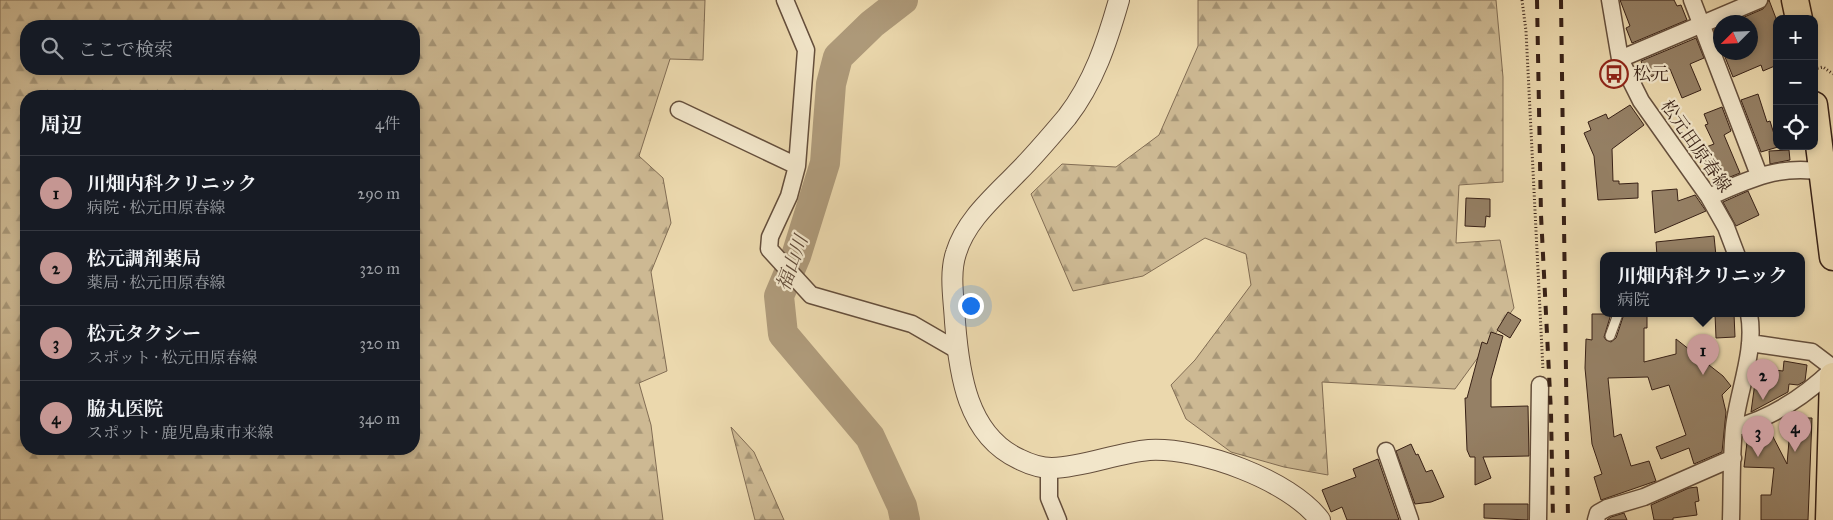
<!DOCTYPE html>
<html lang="ja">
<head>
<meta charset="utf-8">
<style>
	:root { --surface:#171b24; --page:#242831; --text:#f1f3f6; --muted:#9ea1a6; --line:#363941; --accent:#c59692 }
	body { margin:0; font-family:"IM FELL Great Primer","Noto Serif JP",serif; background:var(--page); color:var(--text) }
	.controls { position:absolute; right:15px; top:15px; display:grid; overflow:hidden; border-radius:10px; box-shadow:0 2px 8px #0003 }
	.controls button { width:45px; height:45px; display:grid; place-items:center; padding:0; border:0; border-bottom:1px solid var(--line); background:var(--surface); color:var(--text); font:25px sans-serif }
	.compass { position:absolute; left:1713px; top:15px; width:45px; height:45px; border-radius:50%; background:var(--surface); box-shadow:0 2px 8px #0003; rotate:246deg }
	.you { position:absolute; left:970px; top:305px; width:18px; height:18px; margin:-12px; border:4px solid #fff; border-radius:50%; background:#1a73e8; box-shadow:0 0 0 8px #1a73e833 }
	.badge { display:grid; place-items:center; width:32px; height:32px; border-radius:50%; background:var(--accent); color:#111; font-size:16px; font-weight:700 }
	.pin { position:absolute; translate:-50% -41px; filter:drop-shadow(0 1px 2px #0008) }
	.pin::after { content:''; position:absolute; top:26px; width:18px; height:15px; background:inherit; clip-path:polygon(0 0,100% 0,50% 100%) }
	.popup { position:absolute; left:1600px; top:252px; width:205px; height:65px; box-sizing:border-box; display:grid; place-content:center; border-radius:10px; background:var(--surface); filter:drop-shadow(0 1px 4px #0005); font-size:16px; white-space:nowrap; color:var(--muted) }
	.popup b { font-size:19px; color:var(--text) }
	.popup::after { content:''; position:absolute; left:50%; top:100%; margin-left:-10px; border:10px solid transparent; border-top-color:var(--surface) }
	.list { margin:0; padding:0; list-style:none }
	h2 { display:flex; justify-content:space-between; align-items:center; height:65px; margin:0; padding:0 20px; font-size:21px }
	h2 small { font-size:16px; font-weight:400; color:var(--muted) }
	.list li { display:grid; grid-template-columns:32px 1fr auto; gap:15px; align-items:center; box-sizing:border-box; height:75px; padding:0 20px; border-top:1px solid var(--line) }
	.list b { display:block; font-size:19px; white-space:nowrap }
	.list p { margin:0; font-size:16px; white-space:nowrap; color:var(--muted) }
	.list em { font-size:16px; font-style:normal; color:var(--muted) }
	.icon { flex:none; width:28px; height:28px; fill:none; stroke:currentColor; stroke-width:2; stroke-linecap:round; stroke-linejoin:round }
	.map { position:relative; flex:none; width:1833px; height:520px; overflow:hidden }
	.search { position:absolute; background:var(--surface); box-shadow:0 2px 8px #0003; left:20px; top:20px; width:400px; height:55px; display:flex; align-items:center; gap:12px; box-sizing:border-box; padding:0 18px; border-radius:20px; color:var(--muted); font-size:19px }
	.panel { position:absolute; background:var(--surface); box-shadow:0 2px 8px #0003; left:20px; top:90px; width:400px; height:365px; border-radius:20px }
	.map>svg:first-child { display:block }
	.forest { fill:url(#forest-firs); stroke:#826d54; fill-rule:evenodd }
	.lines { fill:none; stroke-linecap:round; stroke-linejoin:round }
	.river { stroke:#ae9a7a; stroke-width:30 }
	.building { fill:#958065; stroke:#382116 }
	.service-casing { stroke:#654f3c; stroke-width:11 }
	.minor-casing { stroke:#654f3c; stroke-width:19 }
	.tertiary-casing { stroke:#654f3c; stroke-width:22 }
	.primary-casing { stroke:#382116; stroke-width:29 }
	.path { stroke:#382116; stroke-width:3; stroke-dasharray:1 2.5; stroke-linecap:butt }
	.service { stroke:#f2e6ca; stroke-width:9 }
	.minor { stroke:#f2e6ca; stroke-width:16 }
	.tertiary { stroke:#f2e6ca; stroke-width:20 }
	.primary { stroke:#ebd8ad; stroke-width:26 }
	.rail { stroke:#382116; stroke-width:4; stroke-dasharray:9 9; stroke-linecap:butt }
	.labels { text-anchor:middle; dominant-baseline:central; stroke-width:4.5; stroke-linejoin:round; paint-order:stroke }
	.poi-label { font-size:18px; fill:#382116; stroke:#f2e6ca; text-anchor:start }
	.street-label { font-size:18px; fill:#382116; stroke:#f2e6ca }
	.water-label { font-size:19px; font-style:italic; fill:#614b39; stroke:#f2e6ca }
</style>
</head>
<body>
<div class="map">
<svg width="1833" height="520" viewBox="0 0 1833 520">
	<defs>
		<pattern id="forest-firs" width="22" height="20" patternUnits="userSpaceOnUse" patternTransform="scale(1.25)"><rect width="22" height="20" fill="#cdb993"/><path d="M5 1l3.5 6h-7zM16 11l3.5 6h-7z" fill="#a79677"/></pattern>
	</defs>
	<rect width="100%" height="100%" fill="#ebd8ad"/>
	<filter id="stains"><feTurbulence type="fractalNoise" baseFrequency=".004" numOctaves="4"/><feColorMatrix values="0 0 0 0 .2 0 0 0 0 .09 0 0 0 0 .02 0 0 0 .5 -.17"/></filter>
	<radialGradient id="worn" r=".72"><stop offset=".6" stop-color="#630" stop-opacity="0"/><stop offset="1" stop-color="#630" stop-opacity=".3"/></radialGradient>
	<path class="forest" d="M0,0H705L703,60L670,59L639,156L663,178L671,223L651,272L667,371L639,383L651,425L663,520H0ZM26,26H414V69H26ZM26,96H414V449H26Z
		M1198,0H1496L1503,77V182L1459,185L1456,243L1500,240L1514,308L1455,389L1322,382L1328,475L1284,467L1231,452L1186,419L1171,385L1195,360L1251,285L1246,254L1205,238L1143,276L1073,291L1031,194L1062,164L1116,167L1159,135L1198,46Z
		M731,427L754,452L784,520H755Z"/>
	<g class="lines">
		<path class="river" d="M903,0L872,24L838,57L831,84L825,163L796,256L779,296L783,334L870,437L902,506L905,520"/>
	</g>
	<path class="building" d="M1620,0H1674L1677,6L1681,5L1687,20L1632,43L1626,28L1630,26Z
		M1769,0L1777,21V65L1763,71L1761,65L1733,77L1723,52H1750V22H1744L1742,18L1763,9Z
		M1720,27V46L1714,30Z
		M1696,38L1704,58L1690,64L1701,90L1682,98L1670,69L1648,78L1641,61Z
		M1758,94L1767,122L1770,121L1778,147L1761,152L1741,100Z
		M1630,105L1644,125L1612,149L1613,181H1619V184L1638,183V198L1598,200L1594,156L1584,133L1591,130L1588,122L1606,114L1608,119Z
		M1722,107L1731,131L1724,135L1740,173L1715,183L1701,149L1714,144L1705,125L1708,124L1704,114Z
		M1789,150L1790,160L1770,164L1769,151Z
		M1677,189L1678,201L1695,195L1706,211L1655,233L1652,191Z
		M1748,191L1759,215L1736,226L1723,202Z
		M1466,198L1490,199V217L1486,216L1485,227L1465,226Z
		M1714,236L1716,256H1657L1656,242Z
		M1508,312L1521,320L1510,338L1497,330Z
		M1592,314H1611L1604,337L1606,340L1611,342L1616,338L1624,314H1647V328H1644V362L1676,354V339L1723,376L1731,386L1722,395L1726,412L1722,452L1694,464L1689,448L1661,459L1656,447L1686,435L1669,385L1652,390L1648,377L1608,378L1614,437L1621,434L1631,466L1649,461L1656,481L1601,500L1594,477L1602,474L1592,444L1585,368L1586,339L1592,340Z
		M1715,314H1734L1735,337L1716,338Z
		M1491,332L1503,336L1491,379V407L1528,406L1529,456L1483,457L1491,478L1475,485V457H1470L1467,450L1465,398H1467L1482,342L1487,344Z
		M1784,361L1807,365L1805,381L1798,385L1789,384L1788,392L1751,412L1757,368L1783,371Z
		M1791,418H1812L1808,520H1761V495H1771L1774,468L1744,467L1748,434L1757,431H1770L1787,464Z
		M1411,444L1416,455L1418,454L1426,472L1432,470L1444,497L1431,502L1415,504L1396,451Z
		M1378,459L1399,520H1347L1342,507L1331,512L1322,490L1356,477L1353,469Z
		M1697,487L1699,501L1695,502L1697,515L1673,518V520H1654L1651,505L1689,488Z
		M1484,504H1528V520L1484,518Z
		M1624,513L1627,520H1607L1611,517Z"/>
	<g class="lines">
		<defs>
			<path id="service" d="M1610,336L1618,314"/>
			<path id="minor" d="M785,0L806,50L797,166L789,196L770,237L769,249L811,295L912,324L957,350
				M1610,0L1620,59L1641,101L1709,197L1726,227L1737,256
				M1692,0L1759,175
				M1620,59L1759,0
				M679,110L797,166
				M1709,197C1747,180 1780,164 1823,172
				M1750,343L1812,352L1833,368
				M1734,428C1772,418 1805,396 1833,369
				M1386,451L1410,520
				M1049,468V498L1058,520
				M1538,520L1540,385
				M1596,520L1598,513L1607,508L1644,497L1733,458
				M1731,520C1732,489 1731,458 1734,428C1738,391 1756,351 1749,314"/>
			<path id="tertiary" d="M1119,0C1107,42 1094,82 1067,117C1051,136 1035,155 1018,172C994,197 966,220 956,253C949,274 954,300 955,322C959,373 967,435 1019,459C1029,464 1041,468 1052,468C1085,467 1116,453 1149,450C1199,447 1290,480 1320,520"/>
			<path id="primary" d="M1795,0L1799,19
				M1814,105L1833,257
				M1829,520L1833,376"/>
		</defs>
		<use href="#service" class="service-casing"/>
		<use href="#minor" class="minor-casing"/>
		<use href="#tertiary" class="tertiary-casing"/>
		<use href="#primary" class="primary-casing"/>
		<path class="path" d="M1522,0L1526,31L1543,370
			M1814,69L1823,67L1833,74"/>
		<use href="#service" class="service"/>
		<use href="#minor" class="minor"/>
		<use href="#tertiary" class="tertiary"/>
		<use href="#primary" class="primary"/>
		<path class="rail" d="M1537,0L1541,215L1551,413L1553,520
			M1561,0L1568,520"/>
	</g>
	<defs>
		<symbol id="bus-ring" viewBox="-11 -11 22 22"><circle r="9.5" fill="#f2e6ca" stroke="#8f2418" stroke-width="1.5"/><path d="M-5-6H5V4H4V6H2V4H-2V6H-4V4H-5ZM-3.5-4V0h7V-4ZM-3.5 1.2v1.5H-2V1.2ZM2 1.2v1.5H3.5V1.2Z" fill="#8f2418"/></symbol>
	</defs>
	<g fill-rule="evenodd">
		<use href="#bus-ring" x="1598" y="58" width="32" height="32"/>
	</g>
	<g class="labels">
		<g class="poi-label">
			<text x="1633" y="74">松元</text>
		</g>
		<g class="street-label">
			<text transform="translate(1696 146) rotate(55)">松元田原春線</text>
		</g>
		<g class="water-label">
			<text transform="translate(792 263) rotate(-70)">福山川</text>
		</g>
	</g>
	<rect width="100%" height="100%" filter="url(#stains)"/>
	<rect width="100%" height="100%" fill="url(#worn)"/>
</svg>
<div class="controls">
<button>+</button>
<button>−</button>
<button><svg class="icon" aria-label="locate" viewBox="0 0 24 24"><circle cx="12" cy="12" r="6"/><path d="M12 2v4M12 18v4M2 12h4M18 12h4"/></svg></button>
</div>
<svg class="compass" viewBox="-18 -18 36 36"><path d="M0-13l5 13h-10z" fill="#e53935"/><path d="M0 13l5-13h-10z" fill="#9ea1a6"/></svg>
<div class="you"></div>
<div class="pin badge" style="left:1703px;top:375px">1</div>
<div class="popup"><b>川畑内科クリニック</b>病院</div>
<div class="pin badge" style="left:1763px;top:400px">2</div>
<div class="pin badge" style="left:1758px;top:457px">3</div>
<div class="pin badge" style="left:1795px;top:452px">4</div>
<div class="search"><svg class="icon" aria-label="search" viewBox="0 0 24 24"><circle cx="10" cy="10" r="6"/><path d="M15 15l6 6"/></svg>ここで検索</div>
<section class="panel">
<h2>周辺<small>4件</small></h2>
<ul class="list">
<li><span class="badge">1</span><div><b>川畑内科クリニック</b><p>病院 · 松元田原春線</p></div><em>290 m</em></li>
<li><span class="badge">2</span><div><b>松元調剤薬局</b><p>薬局 · 松元田原春線</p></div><em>320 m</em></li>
<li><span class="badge">3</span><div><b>松元タクシー</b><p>スポット · 松元田原春線</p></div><em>320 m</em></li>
<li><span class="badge">4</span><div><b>脇丸医院</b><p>スポット · 鹿児島東市来線</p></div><em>340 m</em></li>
</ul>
</section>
</div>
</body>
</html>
